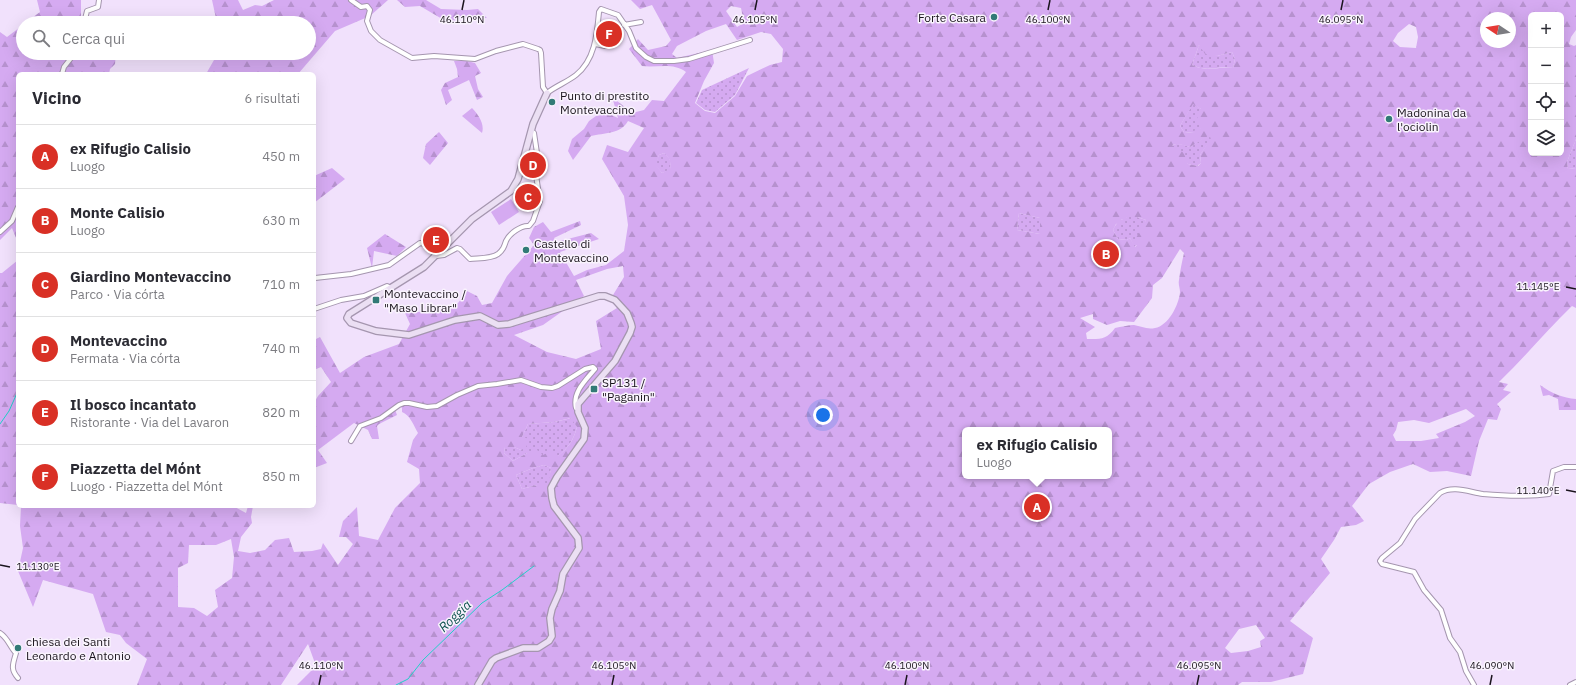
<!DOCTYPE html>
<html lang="it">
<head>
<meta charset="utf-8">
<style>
	:root { --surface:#fff; --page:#f2f2f3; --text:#2b2b33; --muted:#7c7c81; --line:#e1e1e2; --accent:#d93025 }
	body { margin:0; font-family:"IBM Plex Sans",sans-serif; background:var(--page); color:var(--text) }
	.controls { position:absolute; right:12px; top:12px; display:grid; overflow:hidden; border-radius:6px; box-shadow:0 4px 16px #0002 }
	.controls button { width:36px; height:36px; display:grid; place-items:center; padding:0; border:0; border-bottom:1px solid var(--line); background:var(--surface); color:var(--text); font:20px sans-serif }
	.compass { position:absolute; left:1480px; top:12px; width:36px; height:36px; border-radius:50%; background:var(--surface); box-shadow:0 4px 16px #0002; rotate:282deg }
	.you { position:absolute; left:823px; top:415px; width:14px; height:14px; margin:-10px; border:3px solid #fff; border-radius:50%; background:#1a73e8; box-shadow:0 0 0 6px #1a73e833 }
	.badge { display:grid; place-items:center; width:26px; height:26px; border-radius:50%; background:var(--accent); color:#fff; font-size:13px; font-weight:700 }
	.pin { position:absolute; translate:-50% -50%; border:2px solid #fff; box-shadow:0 1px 4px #0006 }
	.popup { position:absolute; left:962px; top:427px; width:150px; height:52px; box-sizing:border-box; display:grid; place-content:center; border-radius:6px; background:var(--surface); filter:drop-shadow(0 1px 3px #0005); font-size:13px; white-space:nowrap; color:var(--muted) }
	.popup b { font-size:15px; color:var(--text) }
	.popup::after { content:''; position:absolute; left:50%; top:100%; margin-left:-8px; border:8px solid transparent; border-top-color:var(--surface) }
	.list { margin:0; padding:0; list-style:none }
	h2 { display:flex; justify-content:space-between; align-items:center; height:52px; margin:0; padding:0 16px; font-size:17px }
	h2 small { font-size:13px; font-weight:400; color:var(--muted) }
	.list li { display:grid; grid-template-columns:26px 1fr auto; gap:12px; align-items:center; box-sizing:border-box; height:64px; padding:0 16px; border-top:1px solid var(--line) }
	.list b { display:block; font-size:15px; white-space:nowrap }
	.list p { margin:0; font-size:13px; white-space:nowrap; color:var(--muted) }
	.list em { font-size:13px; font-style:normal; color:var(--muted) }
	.icon { flex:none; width:22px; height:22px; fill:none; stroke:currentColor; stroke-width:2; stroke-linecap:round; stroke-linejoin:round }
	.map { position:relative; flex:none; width:1576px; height:685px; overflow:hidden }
	.search { position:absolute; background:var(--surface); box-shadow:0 4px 16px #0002; left:16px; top:16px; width:300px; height:44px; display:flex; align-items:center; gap:10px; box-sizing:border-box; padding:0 14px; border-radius:22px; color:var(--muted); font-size:15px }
	.panel { position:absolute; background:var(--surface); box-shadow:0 4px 16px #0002; left:16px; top:72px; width:300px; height:436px; border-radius:6px }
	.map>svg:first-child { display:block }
	.grass { fill:url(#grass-dots) }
	.forest { fill:url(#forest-firs); fill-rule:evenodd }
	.park { fill:#d5aaf1 }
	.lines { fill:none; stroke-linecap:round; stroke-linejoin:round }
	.stream { stroke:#22d0c9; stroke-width:1 }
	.street-casing { stroke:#a596af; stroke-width:6 }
	.secondary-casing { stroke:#a596af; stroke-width:8 }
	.street { stroke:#fff; stroke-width:4 }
	.secondary { stroke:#ebdff3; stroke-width:5.5 }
	.ticks { fill:none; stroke:#1a141d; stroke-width:1.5 }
	.poi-dot { fill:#317a76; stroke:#f9f3fd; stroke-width:1.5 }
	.labels { text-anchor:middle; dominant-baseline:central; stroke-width:3; stroke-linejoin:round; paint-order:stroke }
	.poi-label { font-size:12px; fill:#1a141d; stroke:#f9f3fd; text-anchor:start }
	.water-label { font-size:13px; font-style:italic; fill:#105350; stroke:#f9f3fd }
	.ticks-label { font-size:10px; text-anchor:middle; fill:#1a141d; stroke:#f9f3fd; stroke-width:3; stroke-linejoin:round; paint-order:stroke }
</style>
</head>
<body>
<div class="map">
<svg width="1576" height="685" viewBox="0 0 1576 685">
	<defs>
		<pattern id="grass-dots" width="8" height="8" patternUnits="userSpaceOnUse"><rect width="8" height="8" fill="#d5aaf1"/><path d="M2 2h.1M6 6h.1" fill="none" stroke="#b691ce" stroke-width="1.8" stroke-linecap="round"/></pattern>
		<pattern id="forest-firs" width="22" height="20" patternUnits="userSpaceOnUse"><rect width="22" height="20" fill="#d5aaf1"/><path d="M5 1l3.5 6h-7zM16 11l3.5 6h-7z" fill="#b691ce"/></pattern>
	</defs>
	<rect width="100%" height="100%" fill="#f1e1fc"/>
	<path class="grass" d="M1199,45L1217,56L1232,52L1235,59L1233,68C1217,65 1209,73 1192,65Z
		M749,68L735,95L715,112L705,110L696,103L702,90Z
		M1193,103L1201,109V128L1194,133L1184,132L1180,126Z
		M1208,135L1212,138L1200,155L1201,163L1197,166L1188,164L1172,146C1177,142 1184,145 1190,147Z
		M1576,139V168L1568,169L1567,162Z
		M664,153C671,158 671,162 670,170L662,173L655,165L659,155Z
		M1019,213L1040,218V234L1017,230Z
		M1127,217H1137L1146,220L1137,245L1134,247L1130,238L1127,240L1118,239L1113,230C1116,223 1120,220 1127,217Z
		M572,418L577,427C573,441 569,447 557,457L527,453L513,461L504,453L505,447H514L521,450L522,437L528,424L554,422Z
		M544,465L551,468L549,485H537L522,489L516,475L533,468Z"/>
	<path class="forest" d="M37,0H81V23H25L40,12Z
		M212,0H238L243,10L255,5L262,6L274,0H388L370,16L335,31L298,74H206L218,53H309V23H217Z
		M397,0H426L441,9L467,10L478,9L487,18L458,19L449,23L420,6L405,7Z
		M631,0H1576V30L1571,37L1569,44L1574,46L1576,45V139L1567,162L1568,169L1576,168V308L1572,306C1547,330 1525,357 1499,382L1508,384L1503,390L1511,392L1497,404L1501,409L1497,420L1488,419L1479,441L1471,476L1447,471L1430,472L1413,464L1390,472L1369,484L1352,506L1364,521L1356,525L1341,527L1334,540L1321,559L1330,573L1290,621L1313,638L1303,674L1271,682H1242L1238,685H297L316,666L308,644L281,685H227L226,684L225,685H137L147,659L126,643L120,635L106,632L93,594L43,580L33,607L18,571L23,548L20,526L21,506H193L195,508L204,506H233L246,513L248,506H253L251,517L252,523L241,537L238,551L250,553L265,550L275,540L289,538L294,552L312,551L321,549L323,543L338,565L353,544L346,537H339L343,521L357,507L359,536L378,540L395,508L420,483L419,469L407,462L413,440L418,433C414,426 410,415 402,412V408L398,404L394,407L397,415L379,424L377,426L379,439H372L368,430L354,423L318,450L327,463L314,468V403L318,396L331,382L321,367L314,370V340L320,337L340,373L364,357L399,344L410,324L405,313L442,310L458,303L467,291L477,296L482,305L492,303L507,276L534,245L529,238L534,227L543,222L551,232L580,221L581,225L554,238L556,242L591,233L599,239L560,252L574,276L587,270L606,265L624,251L628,225L624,196L602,159L607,145L628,152L644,128L628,121C621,134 604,133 591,136L573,160L568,151L572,139L584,129L589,121L596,116L609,114L618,118L613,100H616L632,113L644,110L652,100L664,101L686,72C673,62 657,68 642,66L629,49L638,39L648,50L666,46L671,40L652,5L640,9ZM731,6L741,8L744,23L737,27L726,11ZM1531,15H1561V153H1531ZM1486,18H1510V42H1486ZM726,24L737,40L761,32L771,34L783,49L782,62L770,65L747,76L735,96L715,113L705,111L695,103L704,81L714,63L712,50L677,58L672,54L677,46L706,31ZM1409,24L1416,27L1418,37L1416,48L1400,47L1393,41L1398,33ZM1199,45L1205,54L1217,56L1232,52L1235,59L1233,68C1217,66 1209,73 1192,65ZM1193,104L1201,109L1196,121L1201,124V128L1195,129L1194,133L1184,132L1180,126ZM1208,136L1211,138L1200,155L1201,163L1198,166L1188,164L1184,153L1172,145L1179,144L1190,147ZM664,153C670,158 671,162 670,169L662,173L656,165L659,155ZM1019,213L1040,218V234L1017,230ZM1127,217H1137L1146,220L1136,238L1137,245L1135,247L1130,238L1127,240L1118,239L1113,230L1116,224L1120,223L1122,219H1126ZM1180,249L1184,253C1182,262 1180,271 1179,280C1178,284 1180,288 1180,292C1179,305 1168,326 1155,328C1147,330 1141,326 1134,325C1128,325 1121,327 1115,328C1106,340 1101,339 1087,339L1086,333L1095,327L1080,318L1093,314V319L1107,325L1120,321L1134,322L1152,298L1153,285L1162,278ZM623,266L624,277L613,295L617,308L596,321L601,349L576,359L547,352L514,335L543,325L584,296L576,280L607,269ZM1466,409L1475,416L1465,422L1436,434L1439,438L1421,441H1396L1393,435L1396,430L1398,422L1414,420L1429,423ZM571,418L577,427C573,441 569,447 558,456L549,452L543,455L537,450L527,453L513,461L504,453L505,447H514L521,450L526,447L530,439L522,437L528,424L554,422ZM965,430H1109V476H965ZM544,465L551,468L548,485H537L522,489L516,475L533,468ZM231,539L234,557L232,578L215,590L218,607L207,616L194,608L178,607V568L188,563L189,545H216ZM1256,625L1265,638L1260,641L1261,647L1248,651L1231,653L1225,648L1239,629Z
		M23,25V53H116L115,64L110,69L109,74H18V243L12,228L0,240V32L7,37Z
		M454,61H467L475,63L481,73L475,76L478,89L483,97L477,100L469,80L448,90L452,100L446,105L441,90L445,83L458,77L457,69Z
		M472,108C478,114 485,124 482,133L462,116Z
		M439,132L448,143L430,165L423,158L426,144Z
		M332,168L345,179L314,203V176Z
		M385,234L406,247L397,256L374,251L372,268L367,248Z
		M18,260V505L0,503V273H2Z
		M1540,385C1551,393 1563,398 1576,399V410H1559L1558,399L1549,395L1543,396Z"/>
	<path class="park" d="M525,186L537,190V204L526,208L517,193Z
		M511,199L519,212L499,225L491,212Z"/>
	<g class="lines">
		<path class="stream" d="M0,424L9,411L18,391
			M396,685L408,679L423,660L482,603L502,590L534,566"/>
		<defs>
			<path id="street" d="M351,0L361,7L367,6L370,10L367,21L371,31L380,40L412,58L434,56L475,59L496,51L523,44L538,49L540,50L541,53L543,87L547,93C556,86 567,82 576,75C595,60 597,34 599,12L601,9L618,15L629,31L636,48L646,57L654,61H674L689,59L750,40
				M84,23L87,11L98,7L99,0
				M624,25L641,22
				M597,31L611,30
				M595,44L605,46L607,43L610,30
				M62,74L64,67L75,53
				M522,164H528L530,161L528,158L524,157
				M0,232L12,221L18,207
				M436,256L444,255L457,248L460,249L470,259C478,258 491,259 498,254C503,250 504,247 506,241C509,234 521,225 529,226L533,221L540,201L535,169L537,153L534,133L531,131
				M315,278L351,274L389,265L420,243L425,244L437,254
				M314,309L341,300L364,296L387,286L391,288
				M351,441L360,426L381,418L399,405L404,403H409L427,407L437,406L457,395L478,386L497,384L521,380L541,387L552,388L558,386L585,369L593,367L595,369C586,380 572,392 576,408
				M0,633C8,638 10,647 16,653C13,664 10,669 18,678
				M1474,685L1466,671L1460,652L1450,638L1441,610L1424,590L1414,572L1382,564L1380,561L1382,558L1400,543L1415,519L1440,493C1453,485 1469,492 1483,494C1505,496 1527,497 1549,494L1553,471L1564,467H1576
				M1570,685L1576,682"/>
			<path id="secondary" d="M478,685L492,661L496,658L523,648H538L549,641L552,636L550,618L552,609L560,591L563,574L579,548L578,538L554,506L552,498L551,488L557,477L584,439L585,428L578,412V404L615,361L630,333L632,327L631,323L627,313L615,300L605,296H599L509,324L498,325L480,316L455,320L409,335L376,331L351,323L347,318L349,314L424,267L472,219L511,191L518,179L533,124L547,93"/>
		</defs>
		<use href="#street" class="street-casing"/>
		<use href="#secondary" class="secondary-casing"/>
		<use href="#street" class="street"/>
		<use href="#secondary" class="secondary"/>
	</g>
	<path class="ticks" d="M462,10L464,0M755,10L757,0M1048,10L1050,0M1341,10L1343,0M1566,287L1576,289M1566,490L1576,492M0,565L10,567M319,685L321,675M612,685L614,675M905,685L907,675M1197,685L1199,675M1490,685L1492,675"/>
	<g class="poi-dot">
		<circle cx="994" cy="17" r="4"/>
		<circle cx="552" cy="102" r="4"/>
		<circle cx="1389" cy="119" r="4"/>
		<circle cx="526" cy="250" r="4"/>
		<rect x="372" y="296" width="8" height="8" rx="2"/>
		<rect x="590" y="385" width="8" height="8" rx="2"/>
		<circle cx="18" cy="648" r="4"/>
	</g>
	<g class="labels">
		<g class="poi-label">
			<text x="986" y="17" text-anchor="end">Forte Casara</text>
			<text x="560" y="95">Punto di prestito<tspan x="560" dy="14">Montevaccino</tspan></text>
			<text x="1397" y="112">Madonina da<tspan x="1397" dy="14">l'ociolin</tspan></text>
			<text x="534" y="243">Castello di<tspan x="534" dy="14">Montevaccino</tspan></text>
			<text x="384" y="293">Montevaccino /<tspan x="384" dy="14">"Maso Librar"</tspan></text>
			<text x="602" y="382">SP131 /<tspan x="602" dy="14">"Paganin"</tspan></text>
			<text x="26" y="641">chiesa dei Santi<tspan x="26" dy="14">Leonardo e Antonio</tspan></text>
		</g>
		<g class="water-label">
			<text transform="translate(455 616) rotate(-44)">Roggia</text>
		</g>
	</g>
	<g class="ticks-label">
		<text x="462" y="23">46.110°N</text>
		<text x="755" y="23">46.105°N</text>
		<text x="1048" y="23">46.100°N</text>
		<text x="1341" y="23">46.095°N</text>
		<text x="1538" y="290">11.145°E</text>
		<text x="1538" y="494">11.140°E</text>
		<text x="38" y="570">11.130°E</text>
		<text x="321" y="669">46.110°N</text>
		<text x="614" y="669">46.105°N</text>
		<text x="907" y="669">46.100°N</text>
		<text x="1199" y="669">46.095°N</text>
		<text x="1492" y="669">46.090°N</text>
	</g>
</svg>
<div class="controls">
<button>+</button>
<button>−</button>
<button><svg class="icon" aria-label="locate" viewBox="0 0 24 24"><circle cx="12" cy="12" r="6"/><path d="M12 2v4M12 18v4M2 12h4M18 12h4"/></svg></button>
<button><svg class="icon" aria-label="layers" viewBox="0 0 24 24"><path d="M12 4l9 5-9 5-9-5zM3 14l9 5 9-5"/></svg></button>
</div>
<svg class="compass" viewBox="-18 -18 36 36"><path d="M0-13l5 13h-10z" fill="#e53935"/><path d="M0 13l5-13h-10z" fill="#7c7c81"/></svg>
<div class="you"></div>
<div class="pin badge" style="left:1037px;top:507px">A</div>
<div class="popup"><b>ex Rifugio Calisio</b>Luogo</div>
<div class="pin badge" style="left:1106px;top:254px">B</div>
<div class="pin badge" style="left:528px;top:197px">C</div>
<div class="pin badge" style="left:533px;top:165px">D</div>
<div class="pin badge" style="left:436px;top:240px">E</div>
<div class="pin badge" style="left:609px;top:34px">F</div>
<div class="search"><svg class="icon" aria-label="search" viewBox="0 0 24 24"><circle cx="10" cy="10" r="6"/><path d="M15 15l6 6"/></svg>Cerca qui</div>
<section class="panel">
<h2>Vicino<small>6 risultati</small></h2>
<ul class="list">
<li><span class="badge">A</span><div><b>ex Rifugio Calisio</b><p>Luogo</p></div><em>450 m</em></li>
<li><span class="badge">B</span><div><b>Monte Calisio</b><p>Luogo</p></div><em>630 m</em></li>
<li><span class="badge">C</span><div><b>Giardino Montevaccino</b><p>Parco · Via córta</p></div><em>710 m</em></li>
<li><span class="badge">D</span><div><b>Montevaccino</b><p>Fermata · Via córta</p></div><em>740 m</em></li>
<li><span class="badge">E</span><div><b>Il bosco incantato</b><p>Ristorante · Via del Lavaron</p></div><em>820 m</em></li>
<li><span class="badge">F</span><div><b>Piazzetta del Mónt</b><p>Luogo · Piazzetta del Mónt</p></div><em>850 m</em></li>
</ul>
</section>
</div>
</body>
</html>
